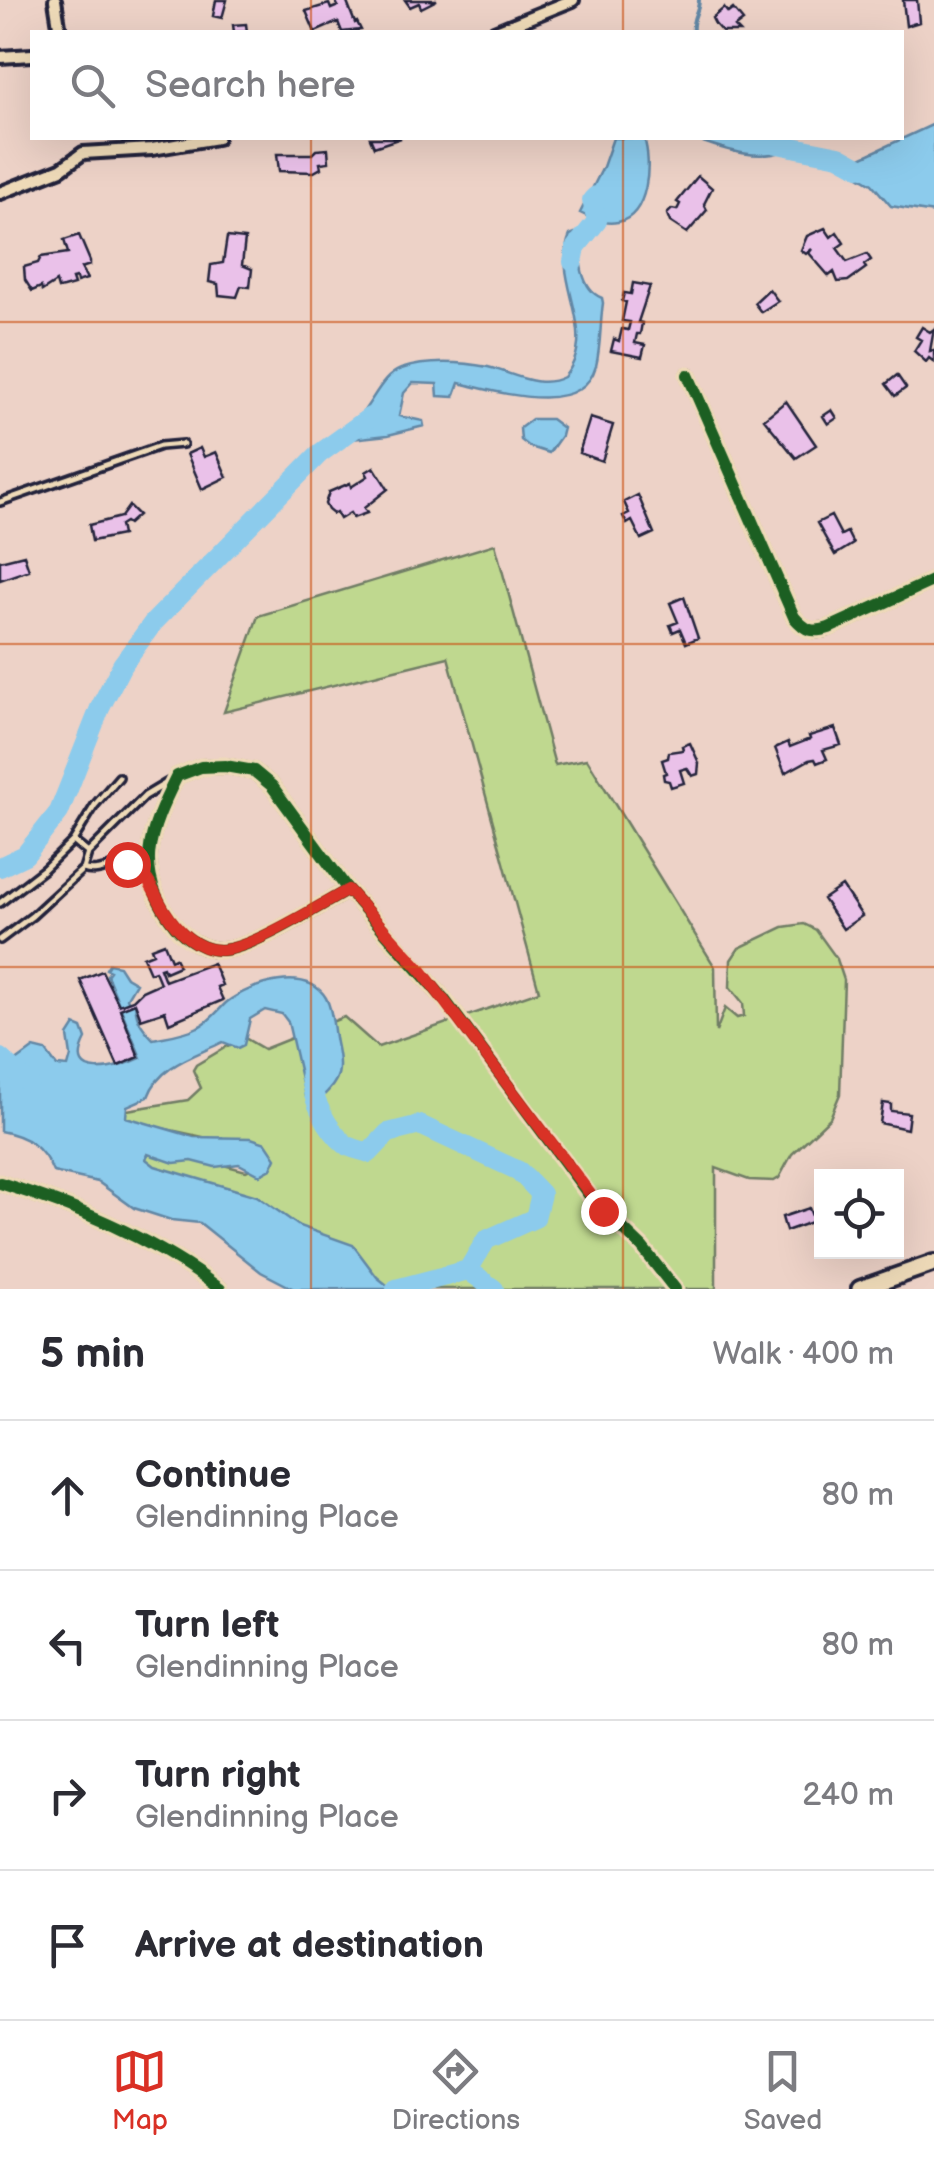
<!DOCTYPE html>
<html lang="en">
<head>
<meta charset="utf-8">
<style>
	:root { --surface:#fff; --page:#f7f7f7; --text:#2b2b33; --muted:#7c7c81; --line:#e1e1e2; --accent:#d93025 }
	body { margin:0; font-family:"Balsamiq Sans",sans-serif; background:var(--page); color:var(--text) }
	.controls { position:absolute; right:30px; bottom:30px; display:grid; overflow:hidden; border-radius:0px; box-shadow:0 10px 40px #0002 }
	.controls button { width:90px; height:90px; display:grid; place-items:center; padding:0; border:0; border-bottom:2px solid var(--line); background:var(--surface); color:var(--text); font:50px sans-serif }
	.stop { position:absolute; width:30px; height:30px; margin:-22px; border:8px solid #d93025; border-radius:50%; background:#fff }
	.stop.end { background:#d93025; border-color:#fff; box-shadow:0 2px 10px #0008 }
	.list { margin:0; padding:0; list-style:none }
	h2 { display:flex; justify-content:space-between; align-items:center; height:130px; margin:0; padding:0 40px; font-size:42px }
	h2 small { font-size:32px; font-weight:400; color:var(--muted) }
	.list li { display:grid; grid-template-columns:65px 1fr auto; gap:30px; align-items:center; box-sizing:border-box; height:150px; padding:0 40px; border-top:2px solid var(--line) }
	.list b { display:block; font-size:38px; white-space:nowrap }
	.list p { margin:0; font-size:32px; white-space:nowrap; color:var(--muted) }
	.list em { font-size:32px; font-style:normal; color:var(--muted) }
	.icon { flex:none; width:55px; height:55px; fill:none; stroke:currentColor; stroke-width:2; stroke-linecap:round; stroke-linejoin:round }
	.map { position:relative; flex:none; width:934px; height:1289px; overflow:hidden }
	.search { position:absolute; background:var(--surface); box-shadow:0 10px 40px #0002; left:30px; right:30px; top:30px; height:110px; display:flex; align-items:center; gap:25px; box-sizing:border-box; padding:0 35px; border-radius:0px; color:var(--muted); font-size:38px }
	.sheet { height:730px; background:var(--surface) }
	nav { display:flex; justify-content:space-around; align-items:center; box-sizing:border-box; height:140px; border-top:2px solid var(--line); background:var(--surface); font-size:28px; color:var(--muted) }
	nav a { display:grid; justify-items:center; gap:5px }
	nav .on { color:var(--accent) }
	.map>svg:first-child { display:block }
	.green { fill:#bfd88f; stroke:#707d65; stroke-width:2.5 }
	.water { fill:#8ccbec; stroke:#6287a5; stroke-width:2.5 }
	.lines { fill:none; stroke-linecap:round; stroke-linejoin:round }
	.stream { stroke:#6287a5; stroke-width:4 }
	.river { stroke:#8ccbec; stroke-width:20 }
	.building { fill:#eac1e9; stroke:#22223b; stroke-width:2.5 }
	.lane-casing { stroke:#22223b; stroke-width:12 }
	.street-casing { stroke:#22223b; stroke-width:18 }
	.secondary-casing { stroke:#22223b; stroke-width:22 }
	.lane { stroke:#eedab8; stroke-width:5 }
	.street { stroke:#eedab8; stroke-width:10 }
	.secondary { stroke:#eedab8; stroke-width:15 }
	.cycleway-casing { stroke:#eedab8; stroke-width:19 }
	.cycleway { stroke:#1b5e20; stroke-width:12 }
	.route { stroke:#d93025; stroke-width:12 }
	.grid { fill:none; stroke:#ca5113; stroke-width:2.5; stroke-opacity:0.55 }
</style>
</head>
<body>
<div class="map">
<svg width="934" height="1289" viewBox="0 0 934 1289">
	<rect width="100%" height="100%" fill="#edd2c7"/>
	<filter id="ink" filterUnits="userSpaceOnUse"><feTurbulence type="fractalNoise" baseFrequency=".01" numOctaves="2"/><feDisplacementMap in="SourceGraphic" scale="20" xChannelSelector="R" yChannelSelector="G"/><feConvolveMatrix kernelMatrix="1 2 1 2 8 2 1 2 1" color-interpolation-filters="sRGB"/></filter>
	<g filter="url(#ink)">
		<path class="green" d="M495,544L555,765L587,759L715,967L716,1032L725,1008L737,1018L744,1016L743,1003L730,987L731,960L739,948L783,927L804,924L816,930L837,959L844,980L840,1094L830,1118L792,1154L779,1178L774,1181L749,1180L716,1168V1289H366L157,1173L141,1155L160,1153L208,1161L246,1171L263,1163L235,1144L129,1121L115,1112L188,1100L201,1088L193,1070L196,1065L243,1037L264,1049L344,1017L378,1047L539,991L448,657L224,712L258,616Z"/>
		<path class="water" d="M934,124V213L891,206L872,184L857,175L854,161Z
			M613,138H644C652,162 649,216 618,222C604,225 592,219 580,213L603,167Z
			M691,138H788L784,151C754,162 719,147 691,138Z
			M575,233L582,238C577,256 581,290 602,298L603,303C600,323 601,346 596,366C581,419 495,391 459,383L454,397L438,396L437,384L413,383L404,393L399,416L423,421L424,426L388,435L352,439L348,426C371,412 377,378 401,369C427,360 462,362 488,367C513,373 539,390 564,377C602,333 550,280 570,235Z
			M532,419H551L563,428L561,436L549,453L530,447L521,440L520,428Z
			M109,964L119,966L126,977L136,983L127,998L130,1005L135,1003C136,1019 141,1026 153,1039C168,1036 185,1034 198,1027C211,1021 217,1011 227,1002C250,984 307,966 326,998C333,1010 333,1029 336,1043C342,1070 341,1080 321,1098L305,1096L288,1022L282,1014L265,1010L250,1019L244,1045L238,1048L223,1042C195,1056 159,1065 148,1097L127,1106L126,1117L194,1137L251,1138L266,1143L276,1158L271,1169L260,1175L239,1164L215,1167L192,1161L174,1163L148,1154L146,1159L155,1166L257,1196L299,1226L353,1245L377,1277L392,1289H294L261,1272L200,1223L171,1220L134,1208L98,1182L53,1172C43,1147 27,1136 0,1131V1073L34,1048L46,1051L57,1066L68,1067L71,1056L68,1036L75,1025L82,1028L86,1039C63,1084 121,1068 141,1058L107,975L110,971L106,969Z"/>
		<g class="lines">
			<path class="stream" d="M693,32C691,17 699,13 699,0"/>
			<path class="river" d="M747,138L839,156L859,167
				M573,262L576,247L597,221L592,200L596,196
				M0,867L25,855L59,812L100,708L122,665L153,623L319,454L370,417
				M0,1058L29,1083
				M310,1076C312,1099 327,1129 345,1144C351,1149 361,1150 369,1153L388,1133L420,1125L519,1171L541,1194L535,1218L486,1240L468,1270L396,1289
				M468,1270L494,1289"/>
		</g>
		<path class="building" d="M216,0H227L222,18L213,16Z
			M335,0H346L355,23L357,22L361,30L342,32L338,22L315,32L306,11L329,4L331,9L338,6Z
			M405,0H437L421,8L419,3L410,7Z
			M903,0H917L919,22L906,26Z
			M724,8L728,13L733,9L743,21L735,27L740,32H722L715,24L712,18Z
			M246,24L247,32H234L233,25Z
			M370,138H401L374,147Z
			M328,149L329,162L320,163L321,168L314,172L279,171L277,154H312L316,150Z
			M698,176L712,188L704,204L707,210L687,233L670,222L667,214L672,209L677,210L680,204L677,202Z
			M825,228L831,237L837,232L844,243L837,248L847,262L867,254L871,260L864,265L866,268L848,281L838,282L834,272L829,276L809,253L812,249L806,254L801,250L807,236Z
			M79,235L90,261V265L81,268L87,279L77,282L76,278L72,279L74,285L63,288L58,289L56,282L42,291L41,287L32,291L25,280L24,267L38,263L41,257L68,253L64,240Z
			M227,237L245,239L242,265L252,269L250,287L241,286L237,297L219,295L218,284L209,282L211,265L223,263Z
			M633,283L650,286L638,322L642,323L640,334H637L635,343L645,345L642,357L611,351L614,339L619,341L622,329L628,330L630,322L622,321L626,302L622,301L624,293L631,294Z
			M769,289L778,301L761,312L754,303Z
			M922,327L930,332L934,329L930,351L934,350V362L929,358L926,362L914,351L921,340L916,337Z
			M897,375L906,388L895,396L886,384Z
			M786,401L816,445L796,458L764,419Z
			M832,410L837,418L828,424L823,416Z
			M590,418L613,425L602,461L579,453Z
			M200,448L204,457L216,452L227,477L202,489L187,454Z
			M374,467L388,489L364,508L367,513L353,518L350,513L340,519L336,512L333,514L328,510L325,504L329,492L350,483L351,487L368,476L366,472Z
			M638,495L654,533L641,539L632,521L627,524L623,516L629,513L624,502Z
			M129,506L138,515L128,524L125,522L120,525L122,535L92,541L89,525L121,517Z
			M831,516L841,535L847,532L853,544L835,555L817,523Z
			M24,555L29,570L0,580V561Z
			M684,597L698,638L686,643L680,629L673,632L670,625L678,622L670,603Z
			M835,728L841,745L823,750L827,759L817,763L815,759L809,760L785,773L775,748L788,742L790,747L810,739L809,736Z
			M690,743L699,763L698,774L692,776L687,768L680,770L684,783L671,787L669,781L664,780L663,774L666,773L662,760L668,758L669,752L683,750L682,746Z
			M842,886L862,916L843,929L823,899Z
			M164,943L171,960L175,958L179,966L165,972L163,967L160,968L165,981L213,963L222,985L217,987L223,1000L169,1023L165,1011L141,1019L135,1003L120,1009L139,1057L118,1066L80,980L102,971L119,1005L133,1000L142,991L160,983L155,971L150,973L143,957L153,953L151,948Z
			M883,1103L891,1104V1111L909,1113L907,1129L880,1123Z
			M809,1208L814,1221L786,1231L782,1217Z"/>
		<g class="lines">
			<defs>
				<path id="lane" d="M0,502L160,446L183,444
					M73,841L88,853
					M83,869C102,877 120,856 136,867C141,871 144,876 149,880
					M0,903L44,869L73,841L95,805L119,777
					M0,940L32,916L83,869L88,853L145,796L175,778"/>
				<path id="street" d="M55,0L60,32
					M494,32L573,0
					M0,57L32,55
					M83,153L152,149L217,138
					M0,193L61,169L83,153
					M688,375L794,617C806,631 812,633 829,628L934,580
					M348,890C319,906 252,949 222,950C205,951 186,939 175,926C132,872 149,832 177,776L201,767L225,766L254,771L272,786L348,890L444,999L592,1199L642,1247L675,1289
					M0,1183C78,1207 155,1239 220,1289"/>
				<path id="secondary" d="M860,1289L934,1263"/>
			</defs>
			<use href="#lane" class="lane-casing"/>
			<use href="#street" class="street-casing"/>
			<use href="#secondary" class="secondary-casing"/>
			<use href="#lane" class="lane"/>
			<use href="#street" class="street"/>
			<use href="#secondary" class="secondary"/>
			<defs>
				<path id="cycleway" d="M688,375L794,617C806,631 812,633 829,628L934,580
					M348,890C319,906 252,949 222,950C205,951 186,939 175,926C132,872 149,832 177,776L201,767L225,766L254,771L272,786L348,890L444,999L592,1199L642,1247L675,1289
					M0,1183C78,1207 155,1239 220,1289"/>
			</defs>
			<use href="#cycleway" class="cycleway-casing"/>
			<use href="#cycleway" class="cycleway"/>
		</g>
	</g>
	<g class="lines" filter="url(#ink)">
		<path class="route" d="M127,864C148,871 154,894 165,911C177,930 196,950 220,950C248,951 320,905 348,890L421,970L603,1211"/>
	</g>
	<path class="grid" d="M311,0V32M623,0V32M311,138V1289M623,138V1289M0,322H934M0,644H934M0,967H934"/>
</svg>
<div class="controls">
<button><svg class="icon" aria-label="locate" viewBox="0 0 24 24"><circle cx="12" cy="12" r="6"/><path d="M12 2v4M12 18v4M2 12h4M18 12h4"/></svg></button>
</div>
<div class="stop" style="left:127px;top:864px"></div>
<div class="stop end" style="left:603px;top:1211px"></div>
<div class="search"><svg class="icon" aria-label="search" viewBox="0 0 24 24"><circle cx="10" cy="10" r="6"/><path d="M15 15l6 6"/></svg>Search here</div>
</div>
<section class="sheet">
<h2>5 min<small>Walk · 400 m</small></h2>
<ul class="list">
<li><svg class="icon" aria-label="ahead" viewBox="0 0 24 24"><path d="M12 20V5M6 11l6-6 6 6"/></svg><div><b>Continue</b><p>Glendinning Place</p></div><em>80 m</em></li>
<li><svg class="icon" aria-label="left" viewBox="0 0 24 24"><path d="M17 20v-9H6M10 6l-5 5 5 5"/></svg><div><b>Turn left</b><p>Glendinning Place</p></div><em>80 m</em></li>
<li><svg class="icon" aria-label="right" viewBox="0 0 24 24"><path d="M7 20v-9h11M14 6l5 5-5 5"/></svg><div><b>Turn right</b><p>Glendinning Place</p></div><em>240 m</em></li>
<li><svg class="icon" aria-label="arrive" viewBox="0 0 24 24"><path d="M6 21V4h12l-3 4 3 4H6"/></svg><div><b>Arrive at destination</b></div></li>
</ul>
</section>
<nav>
<a class="on"><svg class="icon" aria-label="map" viewBox="0 0 24 24"><path d="M3 6l6-2 6 2 6-2v14l-6 2-6-2-6 2zM9 4v14M15 6v14"/></svg>Map</a>
<a><svg class="icon" aria-label="directions" viewBox="0 0 24 24"><path d="M12 3l9 9-9 9-9-9zM9 14v-3h6M13 9l2 2-2 2"/></svg>Directions</a>
<a><svg class="icon" aria-label="saved" viewBox="0 0 24 24"><path d="M7 4h10v16l-5-4-5 4z"/></svg>Saved</a>
</nav>
</body>
</html>
